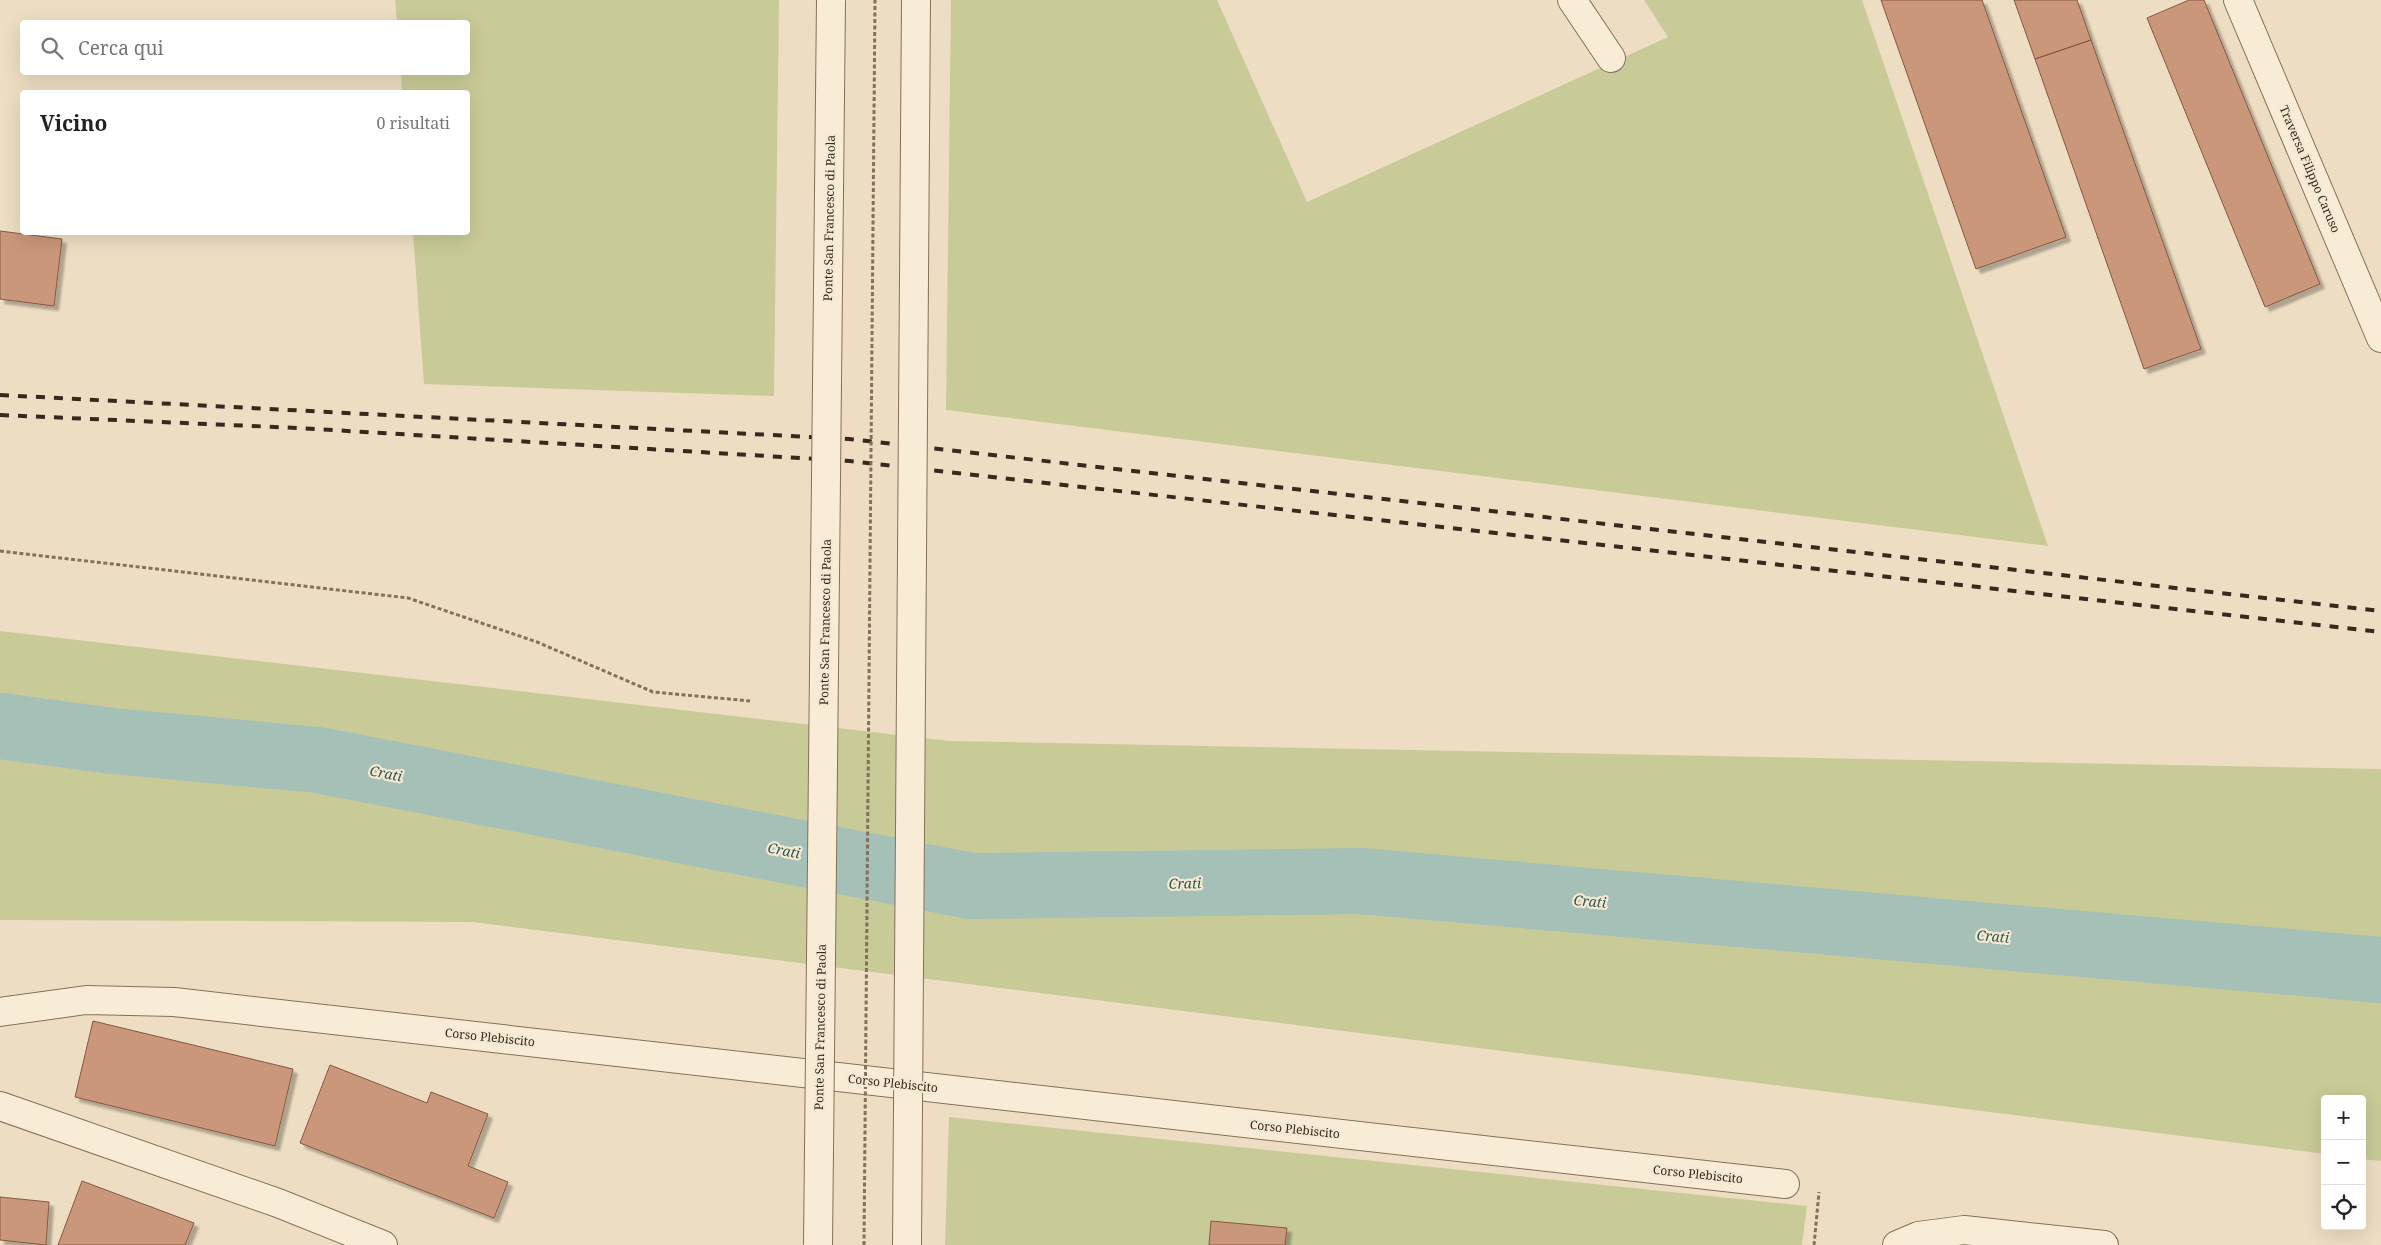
<!DOCTYPE html>
<html lang="it">
<head>
<meta charset="utf-8">
<style>
	:root { --surface:#fff; --page:#f6f6f6; --text:#222; --muted:#767676; --line:#e0e0e0 }
	body { margin:0; font-family:"Noto Serif",serif; background:var(--page); color:var(--text) }
	.controls { position:absolute; right:15px; bottom:15px; display:grid; overflow:hidden; border-radius:5px; box-shadow:0 5px 20px #0002 }
	.controls button { width:45px; height:45px; display:grid; place-items:center; padding:0; border:0; border-bottom:1px solid var(--line); background:var(--surface); color:var(--text); font:25px sans-serif }
	.list { margin:0; padding:0; list-style:none }
	h2 { display:flex; justify-content:space-between; align-items:center; height:65px; margin:0; padding:0 20px; font-size:21px }
	h2 small { font-size:16px; font-weight:400; color:var(--muted) }
	.icon { flex:none; width:28px; height:28px; fill:none; stroke:currentColor; stroke-width:2; stroke-linecap:round; stroke-linejoin:round }
	.map { position:relative; flex:none; width:2381px; height:1245px; overflow:hidden }
	.search { position:absolute; background:var(--surface); box-shadow:0 5px 20px #0002; left:20px; top:20px; width:450px; height:55px; display:flex; align-items:center; gap:12px; box-sizing:border-box; padding:0 18px; border-radius:5px; color:var(--muted); font-size:19px }
	.panel { position:absolute; background:var(--surface); box-shadow:0 5px 20px #0002; left:20px; top:90px; width:450px; height:145px; border-radius:5px }
	.map>svg:first-child { display:block }
	.green { fill:#c8cb97 }
	.lines { fill:none; stroke-linecap:round; stroke-linejoin:round }
	.river { stroke:#a5c0b6; stroke-width:66 }
	.building { fill:#ca977a; stroke:#855841; filter:url(#shadow) }
	.minor-casing { stroke:#876f5a; stroke-width:30 }
	.tertiary-casing { stroke:#876f5a; stroke-width:30 }
	.path { stroke:#876f5a; stroke-width:3; stroke-dasharray:4 2.5; stroke-linecap:butt }
	.minor { stroke:#f8ecd6; stroke-width:28 }
	.tertiary { stroke:#f8ecd6; stroke-width:28 }
	.rail { stroke:#37291e; stroke-width:4; stroke-dasharray:9 9; stroke-linecap:butt }
	.minor-bridge-casing { stroke:#876f5a; stroke-width:30; stroke-linecap:butt }
	.path-bridge { stroke:#876f5a; stroke-width:3; stroke-dasharray:4 2.5; stroke-linecap:butt }
	.minor-bridge { stroke:#f8ecd6; stroke-width:28 }
	.labels { text-anchor:middle; dominant-baseline:central; stroke-width:4.5; stroke-linejoin:round; paint-order:stroke }
	.street-label { font-size:12px; fill:#37291e; stroke:#f5e9d2 }
	.water-label { font-size:14px; font-style:italic; fill:#2e5651; stroke:#f5e9d2 }
</style>
</head>
<body>
<div class="map">
<svg width="2381" height="1245" viewBox="0 0 2381 1245">
	<defs>
		<filter id="shadow"><feDropShadow dx="4.5" dy="4.5" stdDeviation="1" flood-color="#0004"/></filter>
	</defs>
	<rect width="100%" height="100%" fill="#eddec3"/>
	<path class="green" d="M395,0H779L774,396L424,384L413,233L468,232V92H402L401,73L468,72V22H397Z
		M951,0H1217L1307,202L1668,37L1644,0H1862L2048,546L946,410Z
		M0,631L950,741L2381,769V1161L2362,1159V1099H2325V1154L473,922L0,920Z
		M949,1117L1807,1206L1802,1245H945Z"/>
	<g class="lines">
		<path class="river" d="M0,726L113,741L318,760L971,886L1360,881L2381,970"/>
	</g>
	<path class="building" d="M1881,0H1982L2066,237L1976,269Z
		M2014,0H2077L2091,40L2035,59Z
		M2189,0H2204L2320,284L2265,307L2147,18Z
		M2091,40L2201,349L2144,369L2035,59Z
		M0,231L62,239L54,306L0,299Z
		M93,1021L293,1069L275,1146L75,1097Z
		M330,1065L427,1103L431,1092L488,1114L468,1166L508,1182L494,1218L300,1143Z
		M82,1181L194,1223L185,1245H58Z
		M0,1197L49,1202L46,1245L0,1240Z
		M1211,1221L1287,1228L1285,1245H1209Z"/>
	<g class="lines">
		<defs>
			<path id="minor" d="M1572,0L1611,58
				M2238,0L2381,338
				M0,1012L86,1000L174,1002L1785,1184"/>
			<path id="tertiary" d="M0,1106L278,1203L383,1245
				M1897,1245L1918,1236L1964,1230L2104,1245"/>
		</defs>
		<use href="#minor" class="minor-casing"/>
		<use href="#tertiary" class="tertiary-casing"/>
		<path class="path" d="M0,551L408,598L537,642L653,692L750,701
			M1814,1245L1819,1192"/>
		<use href="#minor" class="minor"/>
		<use href="#tertiary" class="tertiary"/>
		<path class="rail" d="M0,395L849,439L2381,611
			M0,415L298,428L850,461L2381,632"/>
		<defs>
			<path id="minor-bridge" d="M818,1245L831,0
				M907,1245L916,0"/>
		</defs>
		<use href="#minor-bridge" class="minor-bridge-casing"/>
		<path class="path-bridge" d="M864,1245L875,0"/>
		<use href="#minor-bridge" class="minor-bridge"/>
	</g>
	<g class="labels">
		<g class="street-label">
			<text transform="translate(2310 169) rotate(67)">Traversa Filippo Caruso</text>
			<text transform="translate(829 218) rotate(-89)">Ponte San Francesco di Paola</text>
			<text transform="translate(825 622) rotate(-89)">Ponte San Francesco di Paola</text>
			<text transform="translate(820 1027) rotate(-89)">Ponte San Francesco di Paola</text>
			<text transform="translate(490 1037) rotate(6)">Corso Plebiscito</text>
			<text transform="translate(893 1083) rotate(6)">Corso Plebiscito</text>
			<text transform="translate(1295 1129) rotate(6)">Corso Plebiscito</text>
			<text transform="translate(1698 1174) rotate(6)">Corso Plebiscito</text>
		</g>
		<g class="water-label">
			<text transform="translate(386 773) rotate(11)">Crati</text>
			<text transform="translate(784 850) rotate(11)">Crati</text>
			<text transform="translate(1185 883) rotate(-1)">Crati</text>
			<text transform="translate(1590 901) rotate(5)">Crati</text>
			<text transform="translate(1993 936) rotate(5)">Crati</text>
		</g>
	</g>
</svg>
<div class="controls">
<button>+</button>
<button>−</button>
<button><svg class="icon" aria-label="locate" viewBox="0 0 24 24"><circle cx="12" cy="12" r="6"/><path d="M12 2v4M12 18v4M2 12h4M18 12h4"/></svg></button>
</div>
<div class="search"><svg class="icon" aria-label="search" viewBox="0 0 24 24"><circle cx="10" cy="10" r="6"/><path d="M15 15l6 6"/></svg>Cerca qui</div>
<section class="panel">
<h2>Vicino<small>0 risultati</small></h2>
<ul class="list">
</ul>
</section>
</div>
</body>
</html>
